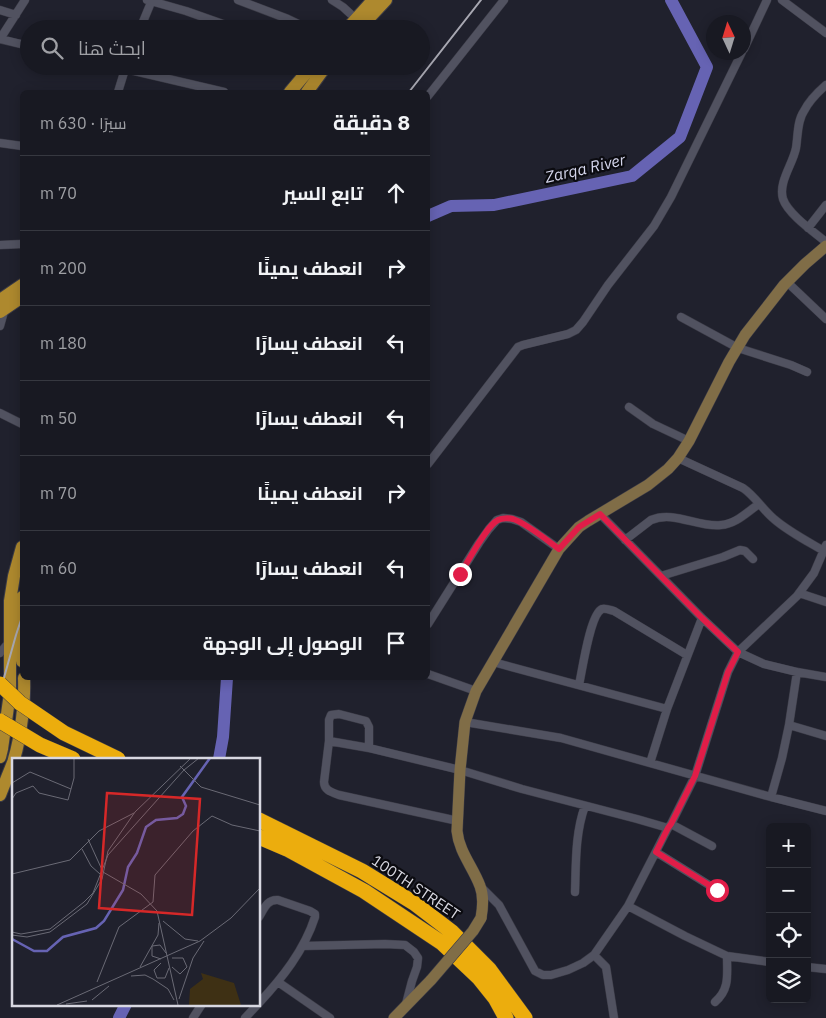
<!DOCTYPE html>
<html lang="ar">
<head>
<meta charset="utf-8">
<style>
	:root { --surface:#181922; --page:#25262f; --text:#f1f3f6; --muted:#9fa0a5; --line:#363840 }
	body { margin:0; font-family:"IBM Plex Sans",Cairo,sans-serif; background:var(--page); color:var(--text); direction:rtl }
	.controls { position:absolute; right:15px; bottom:15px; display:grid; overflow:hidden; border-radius:8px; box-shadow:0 2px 12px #0003 }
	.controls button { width:45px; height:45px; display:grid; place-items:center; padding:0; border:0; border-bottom:1px solid var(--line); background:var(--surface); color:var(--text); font:25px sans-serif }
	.compass { position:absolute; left:706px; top:15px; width:45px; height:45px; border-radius:50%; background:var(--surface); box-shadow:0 2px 12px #0003; rotate:356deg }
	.stop { position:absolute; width:15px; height:15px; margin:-11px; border:4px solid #e11d48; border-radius:50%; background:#fff }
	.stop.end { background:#e11d48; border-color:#fff; box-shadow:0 1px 5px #0008 }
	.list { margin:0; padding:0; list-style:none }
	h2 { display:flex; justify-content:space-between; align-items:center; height:65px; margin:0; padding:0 20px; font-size:21px }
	h2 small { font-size:16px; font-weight:400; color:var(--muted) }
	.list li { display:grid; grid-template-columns:32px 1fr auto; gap:15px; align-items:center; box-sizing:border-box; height:75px; padding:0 20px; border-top:1px solid var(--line) }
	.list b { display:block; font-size:19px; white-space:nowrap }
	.list em { font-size:16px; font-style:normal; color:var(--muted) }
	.icon { flex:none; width:28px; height:28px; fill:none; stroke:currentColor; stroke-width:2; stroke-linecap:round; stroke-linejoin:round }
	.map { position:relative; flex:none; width:826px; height:1018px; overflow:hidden; direction:ltr }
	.search { position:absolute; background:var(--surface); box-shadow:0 2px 12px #0003; left:20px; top:20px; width:410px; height:55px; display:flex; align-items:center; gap:12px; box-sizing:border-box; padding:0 18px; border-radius:28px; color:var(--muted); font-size:19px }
	.panel { position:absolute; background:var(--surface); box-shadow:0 2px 12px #0003; left:20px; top:90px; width:410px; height:590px; border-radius:8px; direction:rtl }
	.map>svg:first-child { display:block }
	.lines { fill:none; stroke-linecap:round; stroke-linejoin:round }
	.river { stroke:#6663b3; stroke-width:12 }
	.street-casing { stroke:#3b3b46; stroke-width:9 }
	.secondary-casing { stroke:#3b3b46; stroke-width:12 }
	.primary-casing { stroke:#3b3b46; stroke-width:14 }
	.highway-casing { stroke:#3b3b46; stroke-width:16 }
	.street { stroke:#515260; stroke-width:8 }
	.secondary { stroke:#806d47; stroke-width:11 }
	.primary { stroke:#ae892e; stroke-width:12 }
	.highway { stroke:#ecad0d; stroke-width:15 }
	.rail { stroke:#a8a8b2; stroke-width:2 }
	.secondary-bridge-casing { stroke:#3b3b46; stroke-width:12; stroke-linecap:butt }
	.highway-bridge-casing { stroke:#3b3b46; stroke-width:16; stroke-linecap:butt }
	.secondary-bridge { stroke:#806d47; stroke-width:11 }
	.highway-bridge { stroke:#ecad0d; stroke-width:15 }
	.route { stroke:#e11d48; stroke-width:6 }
	.labels { text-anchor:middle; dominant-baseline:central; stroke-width:4.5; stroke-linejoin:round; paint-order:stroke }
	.street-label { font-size:15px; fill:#d8d8e1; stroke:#0b0b10 }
	.water-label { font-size:16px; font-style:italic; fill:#d5d6ec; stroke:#0b0b10 }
	.inset-river { fill:none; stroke:#6663b3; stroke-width:2.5 }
	.inset-road { fill:none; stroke:#6a6a75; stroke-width:1 }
	.view { fill:#d62828; fill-opacity:0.15; stroke:#d62828; stroke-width:2.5 }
	.inset-edge { fill:none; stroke:#d8d8e1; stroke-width:2.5 }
</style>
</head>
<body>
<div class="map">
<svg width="826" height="1018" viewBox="0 0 826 1018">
	<rect width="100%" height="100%" fill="#20212d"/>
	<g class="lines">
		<path class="river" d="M428,216L451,206L494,205L632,176L680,137L707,67L671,0
			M219,759L223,737L227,678
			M119,1018L126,1004"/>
		<defs>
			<path id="street" d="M147,0L186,11L237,29
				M238,0L288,19L309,29
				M332,0L343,7L356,19
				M782,0L826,33
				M0,10L16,15
				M140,29L152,0
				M0,39L25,0
				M0,39L29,46
				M744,49L767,0
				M113,66L224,92
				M826,85C818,92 809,101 804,111C797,121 798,136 796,148C793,164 778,182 783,199C788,214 814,232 826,242
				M118,92L126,66
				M428,96L504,0
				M0,143L22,146
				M808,228L826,205
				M0,245L22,244
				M787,282L826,319
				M681,317L738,348L791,365L807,372
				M0,326L5,308
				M629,407L653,424L689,441
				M0,413L22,424
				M678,458L743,488C755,496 763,510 774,519C789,532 807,541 824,551
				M428,464L518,347L523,345L568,334L576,330L583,322L608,285L654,226L671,197L742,52
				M600,514L702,618L738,652L764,664L797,672L826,677
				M625,540L651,520C674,510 698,528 721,525C736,524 747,512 759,504
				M661,576L723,557L740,550L745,551L753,559
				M799,593L826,602
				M428,624L479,543L489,529L497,520L503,518L512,519L521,522L559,549
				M0,653L10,641
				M493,662L667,709
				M428,674L476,691
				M579,685C582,672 590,614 602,609C606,608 610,610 614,611L687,655
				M465,722L561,738L771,797L826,811
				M789,725L826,736
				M329,741L369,748L460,770L522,789L637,819L668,828
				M369,748V727L366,721L339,714L331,715L329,720V741L324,782C324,790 331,792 339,795L458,821
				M650,763L667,709L702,618
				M771,797L782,758L789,725L797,672
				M671,824L712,846
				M656,852L717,890
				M481,887L499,905L535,971L543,975H551L568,970L583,963L594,955L628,906L668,828L671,824L695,776L728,672L738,652L797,596L814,573L826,545
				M575,892C576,864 575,833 585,806
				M628,906L685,936L727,956L770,962
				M259,917C264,909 267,899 278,900L310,911L315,914V917C304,951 282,978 259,1003
				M303,946L385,944L405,945L414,952L418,958L417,967L412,981L406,1004
				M594,955L606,967L614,1018
				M807,967L826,969
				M278,982L330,1018
				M715,1002C730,989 727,975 727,956
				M193,1018L202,1004
				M245,1018L258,1004"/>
			<path id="secondary" d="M481,918C483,907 484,896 480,886C473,867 459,852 457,831L460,770L465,722L476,691L559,549L579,527L588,521L648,485L668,469L678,458L689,441L729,362L745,335L784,285L805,264L826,246
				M394,1018L431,980"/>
			<path id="primary" d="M347,29L373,0
				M359,29L386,0
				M290,92L312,66
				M307,92L326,66
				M0,300L22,285
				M0,312L22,297
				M22,597L21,631L22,661
				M0,757L2,749L10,693V601L14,576L22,547
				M14,759C21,737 25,700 24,678
				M0,795L14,760"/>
			<path id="highway" d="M259,820L362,871L414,903L452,932L489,969L525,1018
				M259,837L287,849L364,891L442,943L479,978L495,998L506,1018"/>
		</defs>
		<use href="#street" class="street-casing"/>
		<use href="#secondary" class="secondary-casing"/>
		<use href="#primary" class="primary-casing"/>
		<use href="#highway" class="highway-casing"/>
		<use href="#street" class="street"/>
		<use href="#secondary" class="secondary"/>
		<use href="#primary" class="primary"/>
		<use href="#highway" class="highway"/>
		<path class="rail" d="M409,92L481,0
			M0,692L16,635L22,617"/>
		<defs>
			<path id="secondary-bridge" d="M431,980L473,931L481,918"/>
			<path id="highway-bridge" d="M0,684L20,703L64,733L118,759
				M0,721L40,745L73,759"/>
		</defs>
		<use href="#secondary-bridge" class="secondary-bridge-casing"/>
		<use href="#highway-bridge" class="highway-bridge-casing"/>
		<use href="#secondary-bridge" class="secondary-bridge"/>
		<use href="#highway-bridge" class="highway-bridge"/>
	</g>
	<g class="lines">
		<path class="route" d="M460,574C468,562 486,526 498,520C502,518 509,518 513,519C526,523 548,541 559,549L579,527L600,514L702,618L738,652L728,672L695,776L671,824L668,828L656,852L717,890"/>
	</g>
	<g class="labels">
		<g class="street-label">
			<text transform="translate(416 887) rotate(34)">100TH STREET</text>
		</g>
		<g class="water-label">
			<text transform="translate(585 168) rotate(-13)">Zarqa River</text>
		</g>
	</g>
	<g transform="translate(12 758)">
		<rect width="248" height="248" fill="#20212d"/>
		<path d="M189,215L222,225L229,247H177L178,231L191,221Z" fill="#3e3014"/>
		<path class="inset-river" d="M0,181L22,193H35L51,179L84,170L92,163L111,132L116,109L125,95L134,69L144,62L165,60L171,56L174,48L170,39L198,0"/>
		<path class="inset-road" d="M168,8L189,29L248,47M0,25L18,14L59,31M0,41L4,35L21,28L27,35L56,42L62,20V0M76,81L91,114L129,136L145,153L166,247M70,91L79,108L88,116M0,116L58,102L87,73L122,55M151,163L173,181L186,183M0,174L9,176L38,171L72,144L81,135L96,97L172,12L187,0M0,177L15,179L38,174L75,146L90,121L96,93L123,54L179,0M149,201L140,198V188L148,187L154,195M149,205L142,212L145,220H153L157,210M128,209L146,177L147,165M160,209L168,216L175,209L171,200H160M119,218L133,217L141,221L156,231L162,242M85,224L107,169L141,144L143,117L181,73L200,58L220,67L248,73M167,241L181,200L192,183M80,242L97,228M54,246L75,243M45,247L188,183L219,160L248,130"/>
		<path class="view" d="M95,35L188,41L180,157L87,150Z"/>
		<rect width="248" height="248" class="inset-edge"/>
	</g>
</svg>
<div class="controls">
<button>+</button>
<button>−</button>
<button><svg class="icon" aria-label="locate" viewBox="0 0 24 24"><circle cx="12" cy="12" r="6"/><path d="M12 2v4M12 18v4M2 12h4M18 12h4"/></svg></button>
<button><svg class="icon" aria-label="layers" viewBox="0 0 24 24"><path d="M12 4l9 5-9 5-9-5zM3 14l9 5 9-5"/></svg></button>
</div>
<svg class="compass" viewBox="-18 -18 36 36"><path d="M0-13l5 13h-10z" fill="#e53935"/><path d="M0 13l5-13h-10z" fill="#9fa0a5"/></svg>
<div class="stop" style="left:717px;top:890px"></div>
<div class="stop end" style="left:460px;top:574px"></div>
<div class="search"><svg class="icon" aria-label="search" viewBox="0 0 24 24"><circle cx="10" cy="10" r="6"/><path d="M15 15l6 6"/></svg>ابحث هنا</div>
<section class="panel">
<h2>8 دقيقة<small>سيرًا · 630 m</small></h2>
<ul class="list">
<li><svg class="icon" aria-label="ahead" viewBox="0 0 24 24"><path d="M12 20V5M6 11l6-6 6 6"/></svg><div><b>تابع السير</b></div><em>70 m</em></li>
<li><svg class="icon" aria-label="right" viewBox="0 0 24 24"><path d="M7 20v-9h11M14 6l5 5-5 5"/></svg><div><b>انعطف يمينًا</b></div><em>200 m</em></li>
<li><svg class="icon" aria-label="left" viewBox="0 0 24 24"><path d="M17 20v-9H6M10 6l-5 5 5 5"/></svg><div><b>انعطف يسارًا</b></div><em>180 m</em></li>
<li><svg class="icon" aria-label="left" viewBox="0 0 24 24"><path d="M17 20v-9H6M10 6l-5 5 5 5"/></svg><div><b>انعطف يسارًا</b></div><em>50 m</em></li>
<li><svg class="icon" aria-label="right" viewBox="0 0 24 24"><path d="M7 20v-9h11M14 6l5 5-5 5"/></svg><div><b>انعطف يمينًا</b></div><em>70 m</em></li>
<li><svg class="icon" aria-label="left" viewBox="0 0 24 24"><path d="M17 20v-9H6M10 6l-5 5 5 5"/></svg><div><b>انعطف يسارًا</b></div><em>60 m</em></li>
<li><svg class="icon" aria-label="arrive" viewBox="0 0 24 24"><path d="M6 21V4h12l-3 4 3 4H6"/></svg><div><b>الوصول إلى الوجهة</b></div></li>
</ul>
</section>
</div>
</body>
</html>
